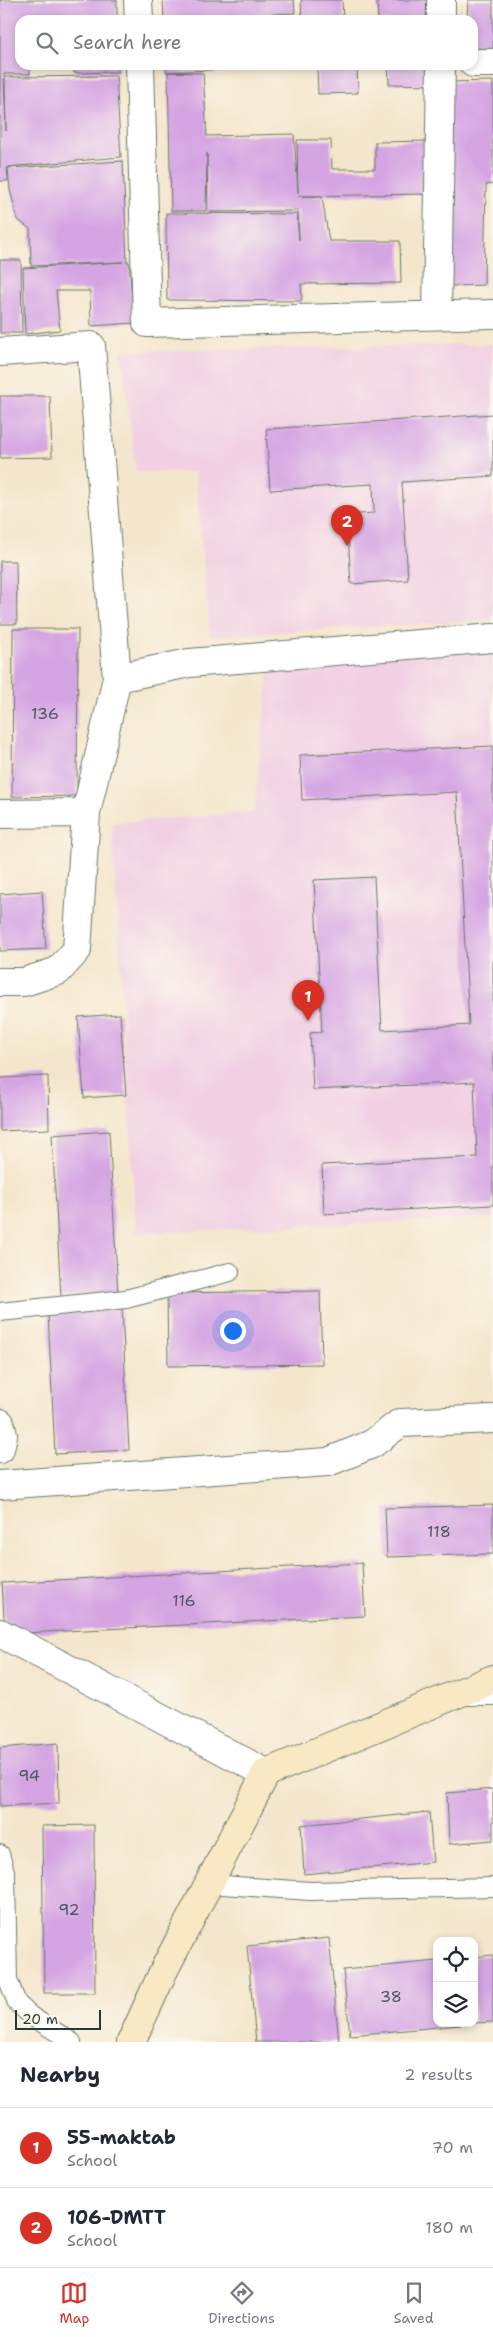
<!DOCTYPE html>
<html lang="en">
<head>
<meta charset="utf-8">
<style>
	:root { --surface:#fff; --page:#f6f6f7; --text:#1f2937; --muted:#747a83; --line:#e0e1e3; --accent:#d93025 }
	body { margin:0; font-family:"Shantell Sans",sans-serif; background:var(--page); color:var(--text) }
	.controls { position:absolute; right:15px; bottom:15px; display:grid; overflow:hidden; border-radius:10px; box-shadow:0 2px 8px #0003 }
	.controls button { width:45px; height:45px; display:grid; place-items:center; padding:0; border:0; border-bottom:1px solid var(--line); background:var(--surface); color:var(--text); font:25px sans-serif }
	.scale { position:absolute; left:15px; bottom:12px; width:86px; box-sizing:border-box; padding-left:5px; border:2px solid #1f3d34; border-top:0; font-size:14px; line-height:18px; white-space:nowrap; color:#1f3d34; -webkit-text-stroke:4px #fbf7ec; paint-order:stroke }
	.you { position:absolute; left:232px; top:1330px; width:18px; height:18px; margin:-12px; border:4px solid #fff; border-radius:50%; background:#1a73e8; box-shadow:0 0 0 8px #1a73e833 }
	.badge { display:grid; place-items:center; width:32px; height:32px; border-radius:50%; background:var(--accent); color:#fff; font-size:16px; font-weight:700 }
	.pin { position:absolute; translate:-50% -41px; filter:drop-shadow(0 1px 2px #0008) }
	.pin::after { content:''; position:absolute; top:26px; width:18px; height:15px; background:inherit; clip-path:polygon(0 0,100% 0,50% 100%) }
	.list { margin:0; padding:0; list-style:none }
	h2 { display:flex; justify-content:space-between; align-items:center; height:65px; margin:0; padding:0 20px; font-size:21px }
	h2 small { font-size:16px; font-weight:400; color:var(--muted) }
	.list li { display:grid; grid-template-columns:32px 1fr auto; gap:15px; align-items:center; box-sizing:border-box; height:80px; padding:0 20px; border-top:1px solid var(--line) }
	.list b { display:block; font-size:19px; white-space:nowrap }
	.list p { margin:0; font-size:16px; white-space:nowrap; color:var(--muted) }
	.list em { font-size:16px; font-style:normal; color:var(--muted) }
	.icon { flex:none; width:28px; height:28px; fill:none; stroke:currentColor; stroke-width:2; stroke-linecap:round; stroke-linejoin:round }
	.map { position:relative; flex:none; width:493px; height:2042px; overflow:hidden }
	.search { position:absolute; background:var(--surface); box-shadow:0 2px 8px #0003; left:15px; right:15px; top:15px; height:55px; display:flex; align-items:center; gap:12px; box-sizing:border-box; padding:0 18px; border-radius:15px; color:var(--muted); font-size:19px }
	.sheet { height:225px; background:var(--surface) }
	nav { display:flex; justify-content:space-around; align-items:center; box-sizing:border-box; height:70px; border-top:1px solid var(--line); background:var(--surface); font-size:14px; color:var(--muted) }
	nav a { display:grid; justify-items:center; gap:2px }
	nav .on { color:var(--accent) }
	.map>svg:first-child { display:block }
	.built { fill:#f1d0e3 }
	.building { fill:#d5a5e3 }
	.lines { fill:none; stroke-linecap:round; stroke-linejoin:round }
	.lane-casing { stroke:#6a7869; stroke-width:20 }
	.street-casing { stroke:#6a7869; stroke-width:30 }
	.secondary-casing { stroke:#6a7869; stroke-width:30 }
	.lane { stroke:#fff; stroke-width:18 }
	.street { stroke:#fff; stroke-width:28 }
	.secondary { stroke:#f8e8c3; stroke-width:28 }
	.labels { text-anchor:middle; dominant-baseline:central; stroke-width:4; stroke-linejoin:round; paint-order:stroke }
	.number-label { font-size:16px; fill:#4c5760 }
</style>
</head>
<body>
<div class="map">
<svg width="493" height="2042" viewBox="0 0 493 2042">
	<rect width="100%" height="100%" fill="#fbf7ec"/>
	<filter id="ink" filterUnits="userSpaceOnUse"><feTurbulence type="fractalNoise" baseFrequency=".02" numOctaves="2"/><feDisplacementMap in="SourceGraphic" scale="10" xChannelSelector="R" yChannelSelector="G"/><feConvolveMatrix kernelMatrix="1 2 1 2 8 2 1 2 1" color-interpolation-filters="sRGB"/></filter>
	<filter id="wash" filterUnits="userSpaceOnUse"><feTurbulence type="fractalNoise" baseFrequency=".0096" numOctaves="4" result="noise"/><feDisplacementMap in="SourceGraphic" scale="20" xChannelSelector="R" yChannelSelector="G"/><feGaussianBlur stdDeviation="1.12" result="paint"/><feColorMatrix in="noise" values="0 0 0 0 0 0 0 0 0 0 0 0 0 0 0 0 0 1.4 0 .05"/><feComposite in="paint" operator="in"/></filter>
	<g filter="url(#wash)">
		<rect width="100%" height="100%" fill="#f4e6cc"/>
		<path class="built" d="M493,344V620L210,636L195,472H136L121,351Z
			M493,649V1218L136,1233L112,823L254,812L270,664Z"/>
		<g id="blocks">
			<path class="building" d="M0,0H117V20H73V17L20,20V65H30V74H4L6,131L5,77L116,76L121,157L7,167L8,181H0Z
				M163,0H294L295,13L230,16V20H164Z
				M301,0H342L343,20H302Z
				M377,0H431V20H378Z
				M468,0H493V50L473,49V20H467Z
				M74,65H118V72L74,73Z
				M166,65H232V69L166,72Z
				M317,65H357L358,93L318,94Z
				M388,65H428V85L389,84Z
				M168,72L203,73L207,136L294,134L298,193L297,140H331L332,169H375V142L429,141L430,194L298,196L322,197L329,241H400L401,283L301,284L302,301L167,300L166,213L297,214L299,240L298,211L208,212L207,153L206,211H171Z
				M493,81V184L486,185L484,285L452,286L446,82Z
				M123,161L127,262H129L134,323L91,326L90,291H56L60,330L25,334L23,268L123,262L31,266L30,229L18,220L10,190L8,168Z
				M0,260H21L22,333H0Z
				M0,396H50L52,457L0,458Z
				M493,414V476L402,482L408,580L351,584L347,515L374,513L373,484L270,490L266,429Z
				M0,561H16L17,624H0Z
				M13,629H78L77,796L12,797Z
				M493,746V1205L324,1214L322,1165L477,1157L474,1082L313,1090L310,1033L322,1032L314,880L374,877L382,1030L469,1025L457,792L302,800L300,755Z
				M42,891L46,949L0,951V894Z
				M120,1014L126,1095L84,1098L78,1017Z
				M48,1076L49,1129L0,1131V1078Z
				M109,1131L118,1294L61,1297L52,1135Z
				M320,1291L322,1364L168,1366L167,1293Z
				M122,1309L129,1450L55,1454L48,1313Z
				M493,1505V1554L387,1557L385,1508Z
				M362,1563L365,1616L5,1634L2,1583Z
				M58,1743L59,1803L0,1806V1748Z
				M493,1789V1840L449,1844L447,1793Z
				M429,1812L433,1862L304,1874L301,1825Z
				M94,1825L95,1993H44L42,1826Z
				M329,1938L339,2042H256L247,1946Z
				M493,1955V2022L474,2023V1957Z
				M437,1961V2023L461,2025L350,2035L343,1970Z"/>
		</g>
	</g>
	<g filter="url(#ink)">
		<use href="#blocks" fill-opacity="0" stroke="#6a7869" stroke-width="1"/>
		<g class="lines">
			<defs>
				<path id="lane" d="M0,1312L126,1299L230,1272
					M465,1696H493
					M0,1854L6,1875L8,1980L17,2003L31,2016L72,2042
					M209,1884L310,1891L493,1887"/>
				<path id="street" d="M138,0L139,20
					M441,0V20
					M473,63H493
					M140,65L147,323L493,314
					M437,315L441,65
					M0,352L91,346L117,678
					M86,813L117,678L189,663L493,638
					M0,814L86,813L77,950L58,971L24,982H0
					M0,1423L3,1435L0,1449
					M0,1485L328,1462L372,1444L400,1423L493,1419
					M0,1633L266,1773"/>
				<path id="secondary" d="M131,2042L164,1970L266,1773L493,1679"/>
			</defs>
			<use href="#lane" class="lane-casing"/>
			<use href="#street" class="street-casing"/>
			<use href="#secondary" class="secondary-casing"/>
			<use href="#lane" class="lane"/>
			<use href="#street" class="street"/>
			<use href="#secondary" class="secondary"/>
		</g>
	</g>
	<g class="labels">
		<g class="number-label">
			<text x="45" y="713">136</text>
			<text x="439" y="1531">118</text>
			<text x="184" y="1600">116</text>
			<text x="29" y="1775">94</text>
			<text x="69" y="1909">92</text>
			<text x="391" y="1996">38</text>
		</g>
	</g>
</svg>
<div class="controls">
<button><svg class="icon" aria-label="locate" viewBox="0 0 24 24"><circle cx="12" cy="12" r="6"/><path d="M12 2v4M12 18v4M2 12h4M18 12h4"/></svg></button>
<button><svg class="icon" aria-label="layers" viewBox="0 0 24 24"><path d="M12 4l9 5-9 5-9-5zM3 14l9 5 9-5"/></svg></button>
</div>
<div class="scale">20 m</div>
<div class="you"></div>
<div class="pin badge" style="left:308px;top:1021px">1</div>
<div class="pin badge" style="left:347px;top:546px">2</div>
<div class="search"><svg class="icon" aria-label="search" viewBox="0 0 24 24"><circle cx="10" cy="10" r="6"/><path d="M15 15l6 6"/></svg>Search here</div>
</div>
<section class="sheet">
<h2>Nearby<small>2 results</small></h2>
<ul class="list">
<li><span class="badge">1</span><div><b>55-maktab</b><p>School</p></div><em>70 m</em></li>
<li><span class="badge">2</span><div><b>106-DMTT</b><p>School</p></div><em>180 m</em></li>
</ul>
</section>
<nav>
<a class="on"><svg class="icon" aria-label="map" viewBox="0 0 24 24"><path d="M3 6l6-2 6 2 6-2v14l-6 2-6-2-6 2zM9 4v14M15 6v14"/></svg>Map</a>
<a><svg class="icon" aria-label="directions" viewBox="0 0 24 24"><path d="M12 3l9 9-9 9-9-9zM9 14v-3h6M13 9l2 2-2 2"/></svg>Directions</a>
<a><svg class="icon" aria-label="saved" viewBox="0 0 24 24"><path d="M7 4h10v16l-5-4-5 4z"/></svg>Saved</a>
</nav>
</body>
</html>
